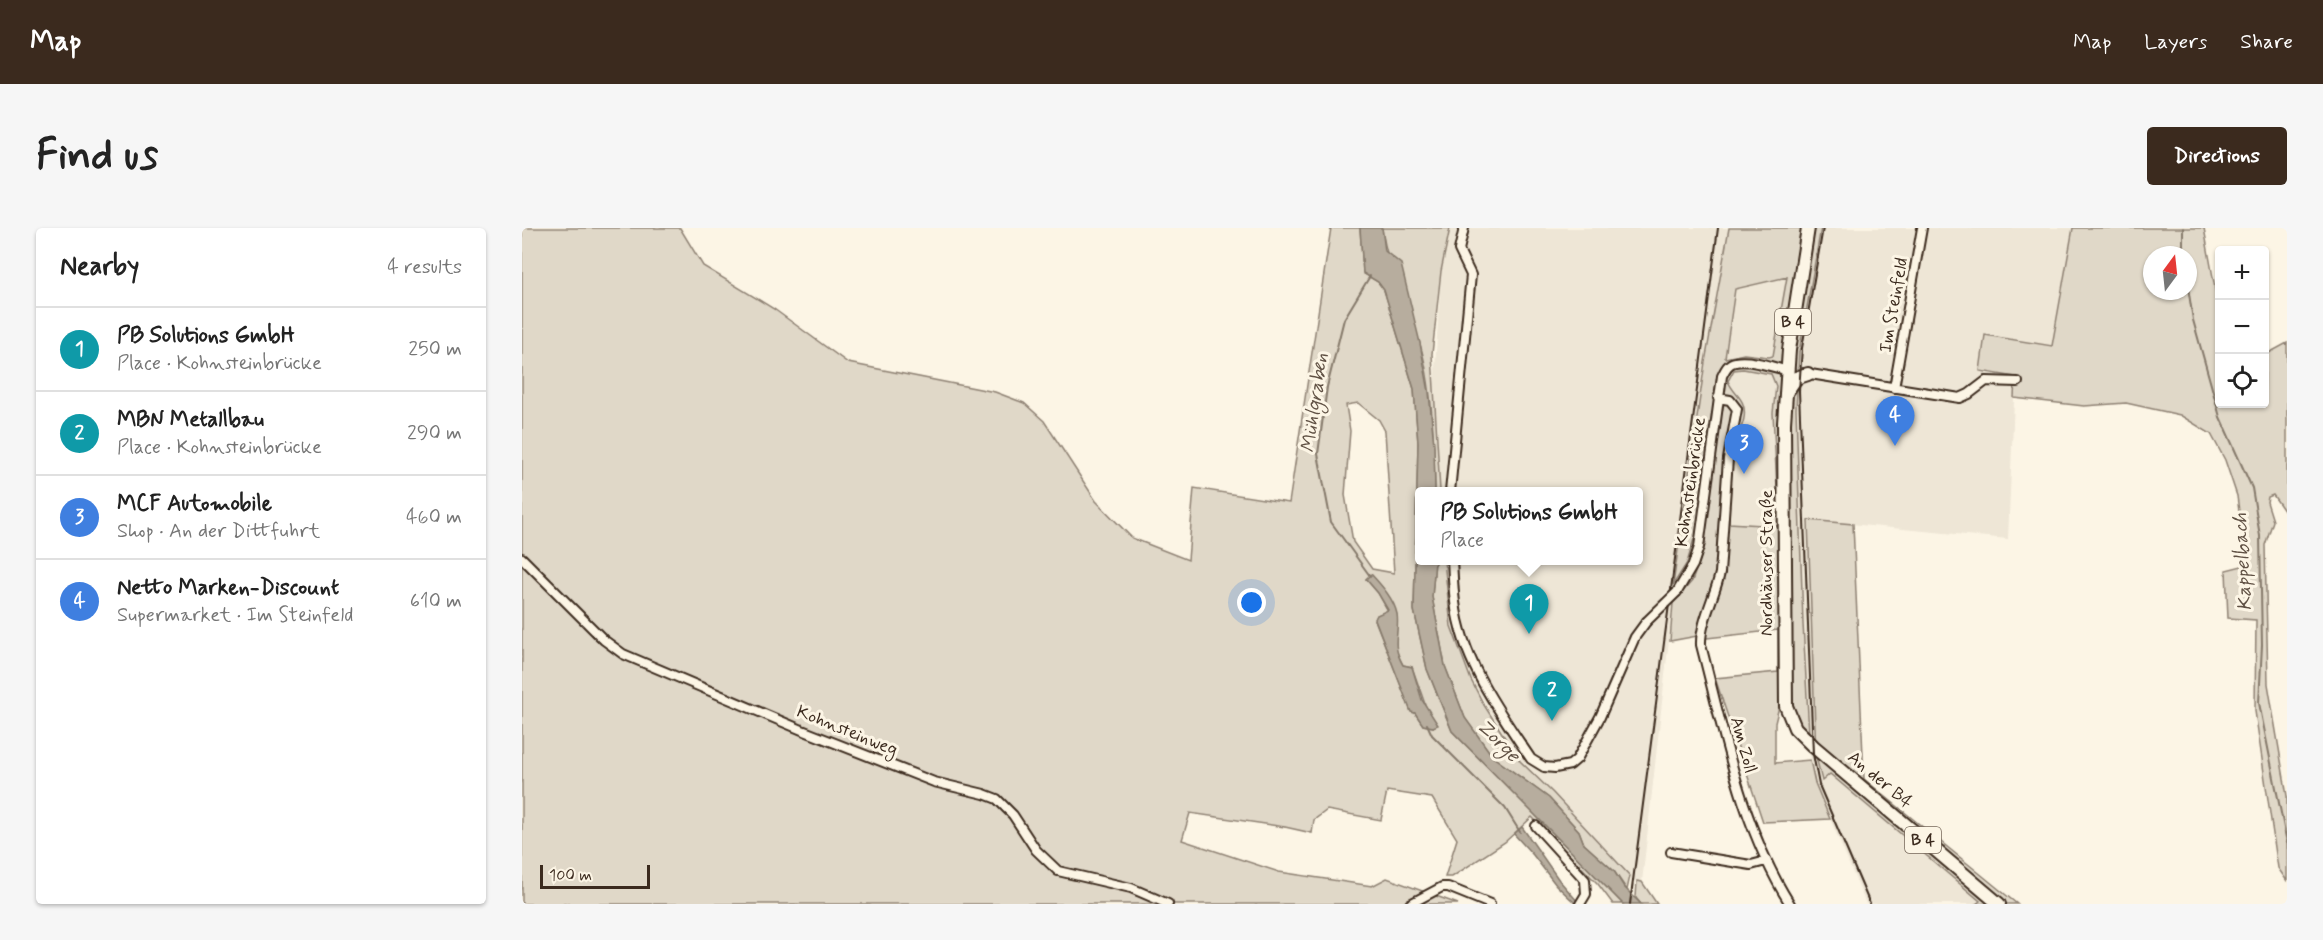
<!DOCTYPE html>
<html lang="en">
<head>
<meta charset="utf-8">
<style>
	:root { --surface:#fff; --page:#f6f6f6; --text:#222; --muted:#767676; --line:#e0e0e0; --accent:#3b2a1e }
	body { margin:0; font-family:Mynerve,sans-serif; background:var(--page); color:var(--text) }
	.controls { position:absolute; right:18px; top:18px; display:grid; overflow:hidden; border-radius:6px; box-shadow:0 2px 4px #0004 }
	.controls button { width:54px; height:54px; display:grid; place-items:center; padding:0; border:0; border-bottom:2px solid var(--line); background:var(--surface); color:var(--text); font:30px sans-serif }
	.compass { position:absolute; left:1621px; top:18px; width:54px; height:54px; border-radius:50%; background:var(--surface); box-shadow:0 2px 4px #0004; rotate:15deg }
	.scale { position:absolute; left:18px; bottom:15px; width:110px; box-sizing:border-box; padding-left:6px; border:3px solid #3b2a1e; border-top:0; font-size:16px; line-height:21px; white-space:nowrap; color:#3b2a1e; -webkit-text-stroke:4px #fcf5e5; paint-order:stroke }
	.you { position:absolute; left:730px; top:375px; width:21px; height:21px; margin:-15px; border:4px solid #fff; border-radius:50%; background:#1a73e8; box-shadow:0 0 0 9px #1a73e833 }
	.badge { display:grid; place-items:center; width:39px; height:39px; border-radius:50%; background:var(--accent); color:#fff; font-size:20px; font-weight:700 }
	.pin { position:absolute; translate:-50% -50px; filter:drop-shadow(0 2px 3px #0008) }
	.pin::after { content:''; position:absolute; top:32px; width:21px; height:18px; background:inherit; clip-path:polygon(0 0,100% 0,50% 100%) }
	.popup { position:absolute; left:893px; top:259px; width:228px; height:78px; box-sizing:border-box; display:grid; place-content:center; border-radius:6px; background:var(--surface); filter:drop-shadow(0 2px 4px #0005); font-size:20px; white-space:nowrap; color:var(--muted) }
	.popup b { font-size:22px; color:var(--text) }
	.popup::after { content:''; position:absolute; left:50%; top:100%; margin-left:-12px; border:12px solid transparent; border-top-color:var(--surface) }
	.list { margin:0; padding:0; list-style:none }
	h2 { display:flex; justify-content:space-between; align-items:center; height:78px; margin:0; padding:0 24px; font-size:26px }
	h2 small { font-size:20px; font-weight:400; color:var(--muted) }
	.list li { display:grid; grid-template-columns:39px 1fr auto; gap:18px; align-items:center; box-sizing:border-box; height:84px; padding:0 24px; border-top:2px solid var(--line) }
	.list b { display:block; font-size:22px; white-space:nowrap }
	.list p { margin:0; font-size:20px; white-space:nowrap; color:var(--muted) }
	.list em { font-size:20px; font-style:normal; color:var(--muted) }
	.icon { flex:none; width:33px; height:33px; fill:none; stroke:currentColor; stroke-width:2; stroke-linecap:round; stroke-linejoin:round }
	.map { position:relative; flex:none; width:1765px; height:676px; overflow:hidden; border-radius:6px }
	header { display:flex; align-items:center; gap:36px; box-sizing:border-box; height:84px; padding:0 30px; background:var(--accent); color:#fff }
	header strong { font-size:28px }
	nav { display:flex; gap:33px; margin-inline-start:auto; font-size:21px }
	.intro { display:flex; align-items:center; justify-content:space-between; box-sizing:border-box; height:144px; padding:0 36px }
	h1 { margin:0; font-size:42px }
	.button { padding:15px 27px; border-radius:6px; background:var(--accent); color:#fff; font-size:21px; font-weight:700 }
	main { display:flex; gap:36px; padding:0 36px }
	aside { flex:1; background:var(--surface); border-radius:6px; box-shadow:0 2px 4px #0004 }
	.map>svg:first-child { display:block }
	.built { fill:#eee6d6 }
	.green { fill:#e0d8c8; stroke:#8e8173; stroke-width:1.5; fill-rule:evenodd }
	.water { fill:#b7ad9e; stroke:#85796b; stroke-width:1.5 }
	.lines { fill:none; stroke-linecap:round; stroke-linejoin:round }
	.stream { stroke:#85796b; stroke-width:2 }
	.minor-casing { stroke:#3b2a1e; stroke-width:12 }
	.primary-casing { stroke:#3b2a1e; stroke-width:16 }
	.minor { stroke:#fcf5e5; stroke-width:8 }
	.primary { stroke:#fcf5e5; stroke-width:12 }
	.rail { stroke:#3b2a1e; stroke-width:2 }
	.minor-bridge-casing { stroke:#3b2a1e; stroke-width:12; stroke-linecap:butt }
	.minor-bridge { stroke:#fcf5e5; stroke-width:8 }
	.labels { text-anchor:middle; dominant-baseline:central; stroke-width:6; stroke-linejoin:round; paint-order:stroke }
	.shield { fill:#fcf5e5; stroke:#75675a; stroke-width:1.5 }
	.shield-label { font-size:16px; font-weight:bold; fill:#3b2a1e }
	.street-label { font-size:18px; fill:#3b2a1e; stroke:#fcf5e5 }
	.water-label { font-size:20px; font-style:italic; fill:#605144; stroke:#fcf5e5 }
</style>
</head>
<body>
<header>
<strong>Map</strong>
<nav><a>Map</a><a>Layers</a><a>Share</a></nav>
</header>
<div class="intro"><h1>Find us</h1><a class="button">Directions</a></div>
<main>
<aside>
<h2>Nearby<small>4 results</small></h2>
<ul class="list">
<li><span class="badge" style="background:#0f9aa8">1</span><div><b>PB Solutions GmbH</b><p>Place · Kohnsteinbrücke</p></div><em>250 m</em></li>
<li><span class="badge" style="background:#0f9aa8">2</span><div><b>MBN Metallbau</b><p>Place · Kohnsteinbrücke</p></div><em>290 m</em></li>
<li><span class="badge" style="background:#3f7fe0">3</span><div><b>MCF Automobile</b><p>Shop · An der Dittfuhrt</p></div><em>460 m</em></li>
<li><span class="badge" style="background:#3f7fe0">4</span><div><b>Netto Marken-Discount</b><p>Supermarket · Im Steinfeld</p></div><em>610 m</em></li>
</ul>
</aside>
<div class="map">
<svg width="1765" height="676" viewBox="0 0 1765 676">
	<rect width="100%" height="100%" fill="#fcf5e5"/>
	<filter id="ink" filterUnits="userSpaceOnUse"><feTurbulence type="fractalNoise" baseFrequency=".0167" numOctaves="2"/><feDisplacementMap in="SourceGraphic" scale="12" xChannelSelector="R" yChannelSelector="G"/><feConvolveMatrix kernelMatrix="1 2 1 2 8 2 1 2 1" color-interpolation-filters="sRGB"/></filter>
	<g filter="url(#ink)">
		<path class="built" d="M928,0H1207L1183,134L1151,357L1140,368L1139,385L1151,375L1120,654L1107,652V648L1031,566L998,533L949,452L929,398L922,333L1116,332V264H918L912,156L919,44Z
			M1299,0H1551L1530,119L1463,107L1493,149L1486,311L1286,292L1294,529L1299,553L1308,546L1458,674L1454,676H1344L1293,555L1289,541L1281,396L1274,181L1277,124Z
			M1266,49L1251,128L1222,126L1202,131L1213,61Z
			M1220,141L1249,146L1254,158L1251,185L1257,298L1207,295L1209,232L1221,174L1210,163L1206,153L1212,142Z"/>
		<path class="green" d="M0,0H158L181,38L252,81L326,135L473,164L502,175L522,193L574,273L610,310L666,332L672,260L767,275L809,0H838L841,45L856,54L862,62L892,161L896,215L892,382L905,441L930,503L1101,676H1091L1076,656L1010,589L983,614L930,649H923L935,611L910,570L865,563L859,592L805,582L792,592L790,605L763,599L668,585L660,612L757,644L850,658L865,650L936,676H0ZM836,175L857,192L863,203L872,345L850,341L831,314L823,267L828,203L824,177ZM849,347L860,359L875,387L874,422L881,437L890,439L911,499L901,497L893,485L889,483L853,392L855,387L866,383L856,365L844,351Z
			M860,0H928L919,43L910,126L918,263H913C912,218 911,156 897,113C885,75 865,40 860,0Z
			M1207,0H1299L1277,124L1274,181L1281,396L1288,524L1263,494L1258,474L1253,495V535L1288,532L1293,555L1308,591L1241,594L1193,450L1256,444V402L1185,410L1175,408L1148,413L1151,375L1170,353L1184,315L1172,311L1165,335L1151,357L1183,134ZM1265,49L1251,128L1247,129L1222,126L1203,130L1213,61ZM1221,141L1249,146L1254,158L1251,185L1257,298L1207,295C1208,270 1205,240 1213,216C1217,203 1226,190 1221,176C1219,169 1210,163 1206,153L1212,142Z
			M1551,0H1682L1697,82L1698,176H1742L1743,127L1765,115V287L1751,267L1746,269L1745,274L1751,293L1743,317L1746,456L1765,568V653L1756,640L1733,483L1734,392L1706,390L1704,342L1724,337L1715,268L1703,232L1689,206L1658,187L1604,175L1562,178L1492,170L1493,149L1458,143L1463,107L1530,118ZM1630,27H1666V63H1630Z
			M1286,292L1331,296L1342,551L1495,676H1454L1458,673L1308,546L1300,553L1294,529Z
			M913,333H922L929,398L949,452L962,477L998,533L1031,565L1108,648L1105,662L1092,643L1062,616L1057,603L1027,570L971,529L943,490L923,438L910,369Z
			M1115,653L1120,654L1135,676H1119L1114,670Z"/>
		<path class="water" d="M838,0H860L863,23L879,36L898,115L907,164L912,217L913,263L898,264V332L913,333L910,369L923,438L943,490L971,529L1027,570L1057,603L1062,616L1092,643L1102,659L1119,676H1101L930,503L905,441L892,382L896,215L892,161L862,62L856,54L841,45Z
			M849,346C859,357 872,371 875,386C878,406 868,415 881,437L890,439L900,472L916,497L911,499L901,497L893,485L889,484L853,391L855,387L866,382L856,365L844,351Z
			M1000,599L1037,652L1056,674L1054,676L1034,657L1011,627L992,606Z"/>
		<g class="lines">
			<path class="stream" d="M1661,0V27
				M848,48L822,91L805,159L796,226L809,294L848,348
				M1666,59L1671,92L1698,189L1730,260L1738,308L1740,417L1737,475L1765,615
				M905,496L910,507L983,580L998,604"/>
			<defs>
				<path id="minor" d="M1282,145L1438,170L1447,166L1464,153L1496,154
					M1372,160L1400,0
					M1196,170L1208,172L1215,181L1206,231L1198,345C1193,368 1178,395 1179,417C1202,505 1219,598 1268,676
					M928,264L949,47L937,22L942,0
					M0,330L82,412L101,426L280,502L412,554L462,566L475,571L491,587L514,622L536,643L609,660L646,676
					M930,332C931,346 931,360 933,374C940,433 977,483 1009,531L1022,539L1033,540L1048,537L1055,531L1078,489L1113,409L1124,394
					M1155,364L1171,337L1177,319L1200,148C1203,142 1206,135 1213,134C1229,131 1251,139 1267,143
					M1014,598L1063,652L1064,666L1058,676
					M1149,624L1229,637L1244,633
					M888,676L920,659H926L968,676"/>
				<path id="primary" d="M1286,0L1267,122L1262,195L1264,478L1273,500L1291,518L1477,676
					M1264,165L1274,150L1286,146"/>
			</defs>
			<use href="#minor" class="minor-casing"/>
			<use href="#primary" class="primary-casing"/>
			<use href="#minor" class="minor"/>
			<use href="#primary" class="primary"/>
			<path class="rail" d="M1301,0L1280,120L1277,163L1291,526L1297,557L1348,676
				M1108,676L1196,0"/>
			<defs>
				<path id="minor-bridge" d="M1124,394L1155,364"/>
			</defs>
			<use href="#minor-bridge" class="minor-bridge-casing"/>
			<use href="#minor-bridge" class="minor-bridge"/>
		</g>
	</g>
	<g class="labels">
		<g class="shield">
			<rect x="1253" y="81" width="36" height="26" rx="4.5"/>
			<rect x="1383" y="599" width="36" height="26" rx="4.5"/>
		</g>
		<g class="shield-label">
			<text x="1271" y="94">B 4</text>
			<text x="1401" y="612">B 4</text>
		</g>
		<g class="street-label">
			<text transform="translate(1372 77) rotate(-80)">Im Steinfeld</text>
			<text transform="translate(1169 254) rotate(-82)">Kohnsteinbrücke</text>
			<text transform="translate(1245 335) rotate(-90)">Nordhäuser Straße</text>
			<text transform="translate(325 503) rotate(22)">Kohnsteinweg</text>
			<text transform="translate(1221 517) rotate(75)">Am Zoll</text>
			<text transform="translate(1358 552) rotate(40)">An der B4</text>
		</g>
		<g class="water-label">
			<text transform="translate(793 175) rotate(-82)">Mühlgraben</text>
			<text transform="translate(1721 334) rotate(-93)">Kappelbach</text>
			<text transform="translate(976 513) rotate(45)">Zorge</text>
		</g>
	</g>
</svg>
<div class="controls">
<button>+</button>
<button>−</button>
<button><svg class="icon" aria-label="locate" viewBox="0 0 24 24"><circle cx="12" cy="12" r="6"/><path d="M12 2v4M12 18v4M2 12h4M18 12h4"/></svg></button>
</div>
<svg class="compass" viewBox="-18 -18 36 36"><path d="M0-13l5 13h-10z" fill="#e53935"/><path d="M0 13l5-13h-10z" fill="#767676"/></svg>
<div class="scale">100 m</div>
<div class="you"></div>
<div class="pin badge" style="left:1007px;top:406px;background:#0f9aa8">1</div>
<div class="popup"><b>PB Solutions GmbH</b>Place</div>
<div class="pin badge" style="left:1030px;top:493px;background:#0f9aa8">2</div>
<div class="pin badge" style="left:1222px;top:246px;background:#3f7fe0">3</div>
<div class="pin badge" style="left:1373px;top:218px;background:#3f7fe0">4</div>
</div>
</main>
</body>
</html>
